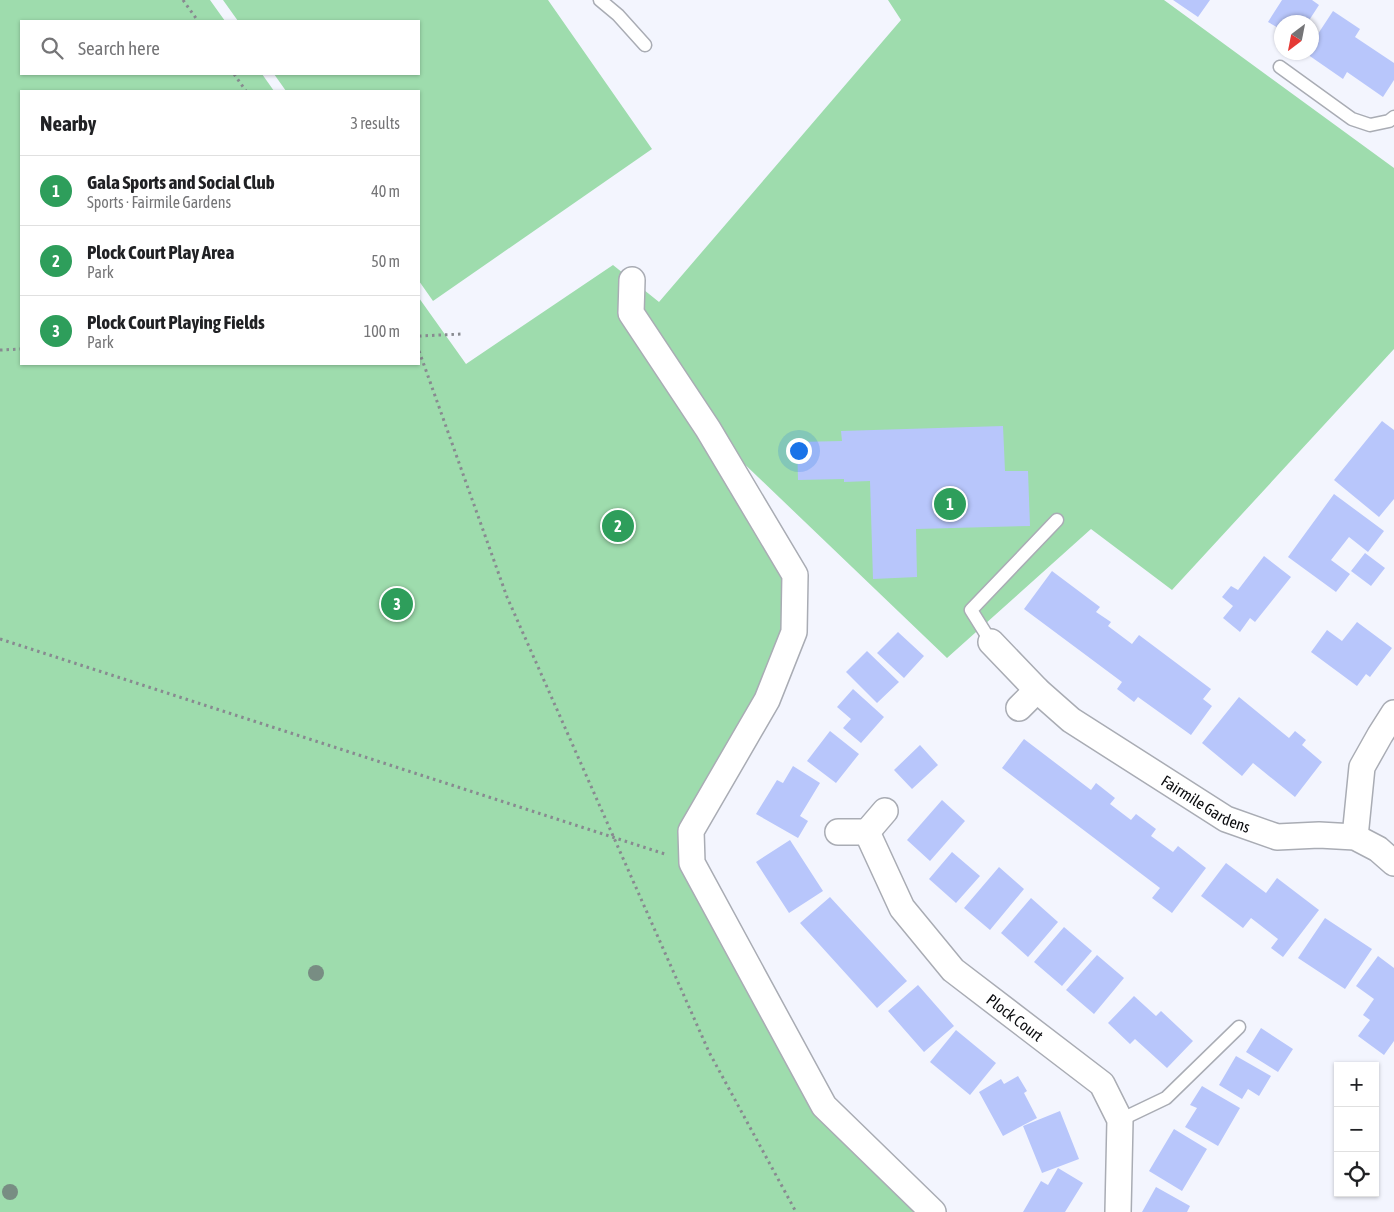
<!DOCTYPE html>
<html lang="en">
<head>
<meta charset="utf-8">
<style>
	:root { --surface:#fff; --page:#f6f6f6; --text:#202124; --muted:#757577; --line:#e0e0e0; --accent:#b45309 }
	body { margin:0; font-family:"Asap Condensed",sans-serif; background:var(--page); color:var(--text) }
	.controls { position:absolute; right:15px; bottom:15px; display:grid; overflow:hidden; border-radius:0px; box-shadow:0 1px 4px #0004 }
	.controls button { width:45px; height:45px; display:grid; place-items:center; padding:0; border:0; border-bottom:1px solid var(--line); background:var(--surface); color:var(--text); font:25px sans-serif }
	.compass { position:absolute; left:1274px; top:15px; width:45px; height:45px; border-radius:50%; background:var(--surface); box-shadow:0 1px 4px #0004; rotate:212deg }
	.you { position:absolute; left:798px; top:450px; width:18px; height:18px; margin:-12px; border:4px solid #fff; border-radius:50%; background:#1a73e8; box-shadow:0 0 0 8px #1a73e833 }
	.badge { display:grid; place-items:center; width:32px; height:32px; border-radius:50%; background:var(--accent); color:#fff; font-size:16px; font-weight:700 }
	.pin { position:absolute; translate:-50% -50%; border:2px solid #fff; box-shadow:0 1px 5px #0006 }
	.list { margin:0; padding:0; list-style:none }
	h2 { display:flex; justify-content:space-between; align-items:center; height:65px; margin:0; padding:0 20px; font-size:21px }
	h2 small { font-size:16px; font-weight:400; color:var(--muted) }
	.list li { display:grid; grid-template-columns:32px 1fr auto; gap:15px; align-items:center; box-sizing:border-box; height:70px; padding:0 20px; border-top:1px solid var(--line) }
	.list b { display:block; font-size:19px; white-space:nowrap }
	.list p { margin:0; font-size:16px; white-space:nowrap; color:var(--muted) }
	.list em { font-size:16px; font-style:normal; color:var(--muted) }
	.icon { flex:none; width:28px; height:28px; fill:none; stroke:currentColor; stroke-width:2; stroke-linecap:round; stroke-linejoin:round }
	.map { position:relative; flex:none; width:1394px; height:1212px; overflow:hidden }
	.search { position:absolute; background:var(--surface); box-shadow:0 1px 4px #0004; left:20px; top:20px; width:400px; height:55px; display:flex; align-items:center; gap:12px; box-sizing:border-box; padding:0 18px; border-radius:0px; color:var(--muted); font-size:19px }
	.panel { position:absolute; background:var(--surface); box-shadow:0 1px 4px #0004; left:20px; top:90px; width:400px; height:275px; border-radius:0px }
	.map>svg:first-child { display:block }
	.green { fill:#9edcad }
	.building { fill:#b8c6fb }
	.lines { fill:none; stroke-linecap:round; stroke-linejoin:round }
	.lane-casing { stroke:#a9acb4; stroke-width:15 }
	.street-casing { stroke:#a9acb4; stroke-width:28 }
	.path { stroke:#888a90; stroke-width:3; stroke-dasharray:2.5 4; stroke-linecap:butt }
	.lane { stroke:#fff; stroke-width:12 }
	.street { stroke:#fff; stroke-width:25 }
	.tree { fill:#788d83 }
	.labels { text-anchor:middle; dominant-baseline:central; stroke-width:4; stroke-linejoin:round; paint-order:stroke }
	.street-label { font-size:16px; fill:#0b0c0f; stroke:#fff }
</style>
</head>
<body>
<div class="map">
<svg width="1394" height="1212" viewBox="0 0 1394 1212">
	<rect width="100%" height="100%" fill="#f3f5fe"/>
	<path class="green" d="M0,0H210L225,21H21V74H262L274,91H21V364H419V298L466,364L613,265L659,302L901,20L888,0H1164L1394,168V349L1172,590L1091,529L947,658L710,431L795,575L794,632L691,831L692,863L824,1106L933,1212H0Z
		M223,0H548L652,149L433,301L419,281V91H286L274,74H419V21H238Z"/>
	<path class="building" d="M1173,0H1210L1198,17Z
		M1282,0H1312L1319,5L1308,22H1282V30L1268,22Z
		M1333,11L1360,29L1355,37L1394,63V80L1383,97L1347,72L1343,79L1304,52H1312V43Z
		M1382,421L1394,430V499L1379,517L1334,480Z
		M1003,426L1005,471H1028L1030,526L916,529L917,577L873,579L870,481L844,482V479L798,480L797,442L842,441L841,431Z
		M1334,494L1384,531L1368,552L1349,537L1331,560L1350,574L1336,592L1288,557Z
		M1365,553L1385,568L1371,586L1351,571Z
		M1264,556L1291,577L1255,622L1250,618L1240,632L1223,618L1233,606L1222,597L1231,586L1238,590Z
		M1052,571L1100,607L1096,612L1111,622L1108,626L1132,644L1139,635L1211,689L1203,699L1212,706L1191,735L1138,697L1134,702L1117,689L1122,682L1024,609Z
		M1357,622L1392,648L1370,677L1366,674L1357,686L1311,652L1327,630L1342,641Z
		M898,632L924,656L904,678L877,653Z
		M867,651L899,682L877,703L846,672Z
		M853,689L884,717L861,743L843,728L851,719L837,707Z
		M1239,697L1289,738L1295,731L1306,740L1302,745L1322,762L1295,797L1253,763L1242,776L1202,743Z
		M830,731L859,754L836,783L807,761Z
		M1024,739L1091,790L1096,783L1115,798L1110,804L1131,820L1136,814L1156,829L1151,836L1173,852L1178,846L1206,868L1172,913L1152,898L1160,888L1002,768Z
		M920,745L938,765L912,789L894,770Z
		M793,766L820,783L800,816L808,821L798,838L756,814L777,780L783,783Z
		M942,800L965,821L930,861L907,840Z
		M790,840L823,891L789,913L756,862Z
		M952,852L980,876L956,903L929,879Z
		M1226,863L1266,893L1277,878L1319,910L1283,957L1271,948L1278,939L1251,918L1243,928L1201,896Z
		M999,867L1024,889L990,930L964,908Z
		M830,897L907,981L877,1008L800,923Z
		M1031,898L1058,922L1028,957L1001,933Z
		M1325,918L1372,949L1345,989L1298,958Z
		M1064,927L1092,951L1062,986L1034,962Z
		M1097,955L1124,978L1094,1014L1066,990Z
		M1378,956L1394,968V1041L1384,1055L1358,1036L1370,1020L1363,1015L1374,999L1356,986Z
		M918,985L954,1026L924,1052L888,1011Z
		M1134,996L1156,1016L1161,1011L1193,1041L1167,1068L1135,1039L1130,1044L1108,1023Z
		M1261,1028L1293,1049L1278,1072L1246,1052Z
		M956,1030L996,1063L970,1095L930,1062Z
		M1236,1056L1271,1076L1259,1096L1248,1089L1242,1099L1219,1085Z
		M1018,1076L1027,1091L1024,1093L1037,1118L1003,1136L979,1092L1001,1079L1004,1084Z
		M1202,1086L1240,1108L1218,1146L1185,1127L1197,1108L1190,1105Z
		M1060,1111L1079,1159L1042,1173L1023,1126Z
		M1174,1129L1207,1149L1182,1191L1149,1171Z
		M1058,1168L1083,1183L1065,1212H1023L1041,1181L1048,1185Z
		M1156,1187L1190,1206L1187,1212H1142Z"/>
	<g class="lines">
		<defs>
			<path id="lane" d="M600,0L618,15L645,45
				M1280,67L1352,119L1370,125L1389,121L1394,117
				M991,642L971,610L1057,520
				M1120,1120L1166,1098L1239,1027"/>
			<g id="street">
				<path d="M632,280L631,313L708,429L795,575L794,632L767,700L691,831L692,863L824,1106L933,1212"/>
				<path id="s1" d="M991,642L1037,690L1071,720L1226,819L1277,837L1319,835L1355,837L1378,849L1394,863"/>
				<path d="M1019,708L1037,690"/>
				<path id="s2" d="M838,832H867L902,908L953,970L1102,1084L1120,1120L1118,1212"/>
				<path d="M867,832L885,811"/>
				<path d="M1355,837L1362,767L1380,735L1394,713"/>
			</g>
		</defs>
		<use href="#lane" class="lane-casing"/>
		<use href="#street" class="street-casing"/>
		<path class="path" d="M183,0L198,21
			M234,74L246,91
			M419,336L462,334
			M0,350L21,349
			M419,351L507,597L709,1052L796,1212
			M0,639L665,854"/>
		<use href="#lane" class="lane"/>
		<use href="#street" class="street"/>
	</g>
	<g class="tree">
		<circle cx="316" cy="973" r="8"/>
		<circle cx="10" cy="1192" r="8"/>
	</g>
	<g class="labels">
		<g class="street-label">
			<text stroke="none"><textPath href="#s1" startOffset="271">Fairmile Gardens</textPath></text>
			<text stroke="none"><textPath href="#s2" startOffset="271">Plock Court</textPath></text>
		</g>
	</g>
</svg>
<div class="controls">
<button>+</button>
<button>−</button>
<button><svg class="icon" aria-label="locate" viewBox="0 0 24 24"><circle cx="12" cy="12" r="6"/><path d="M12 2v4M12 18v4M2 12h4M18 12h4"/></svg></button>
</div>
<svg class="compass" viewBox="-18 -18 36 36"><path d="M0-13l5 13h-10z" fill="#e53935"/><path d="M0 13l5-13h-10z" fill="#757577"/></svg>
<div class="you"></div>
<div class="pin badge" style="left:950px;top:504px;background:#2e9e5b">1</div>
<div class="pin badge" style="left:618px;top:526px;background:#2e9e5b">2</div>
<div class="pin badge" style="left:397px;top:604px;background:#2e9e5b">3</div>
<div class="search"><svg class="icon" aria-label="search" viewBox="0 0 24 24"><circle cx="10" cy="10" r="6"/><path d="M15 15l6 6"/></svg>Search here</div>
<section class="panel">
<h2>Nearby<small>3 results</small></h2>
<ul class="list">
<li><span class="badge" style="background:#2e9e5b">1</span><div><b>Gala Sports and Social Club</b><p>Sports · Fairmile Gardens</p></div><em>40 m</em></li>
<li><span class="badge" style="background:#2e9e5b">2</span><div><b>Plock Court Play Area</b><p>Park</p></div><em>50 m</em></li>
<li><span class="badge" style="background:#2e9e5b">3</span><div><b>Plock Court Playing Fields</b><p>Park</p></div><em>100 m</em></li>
</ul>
</section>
</div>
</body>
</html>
